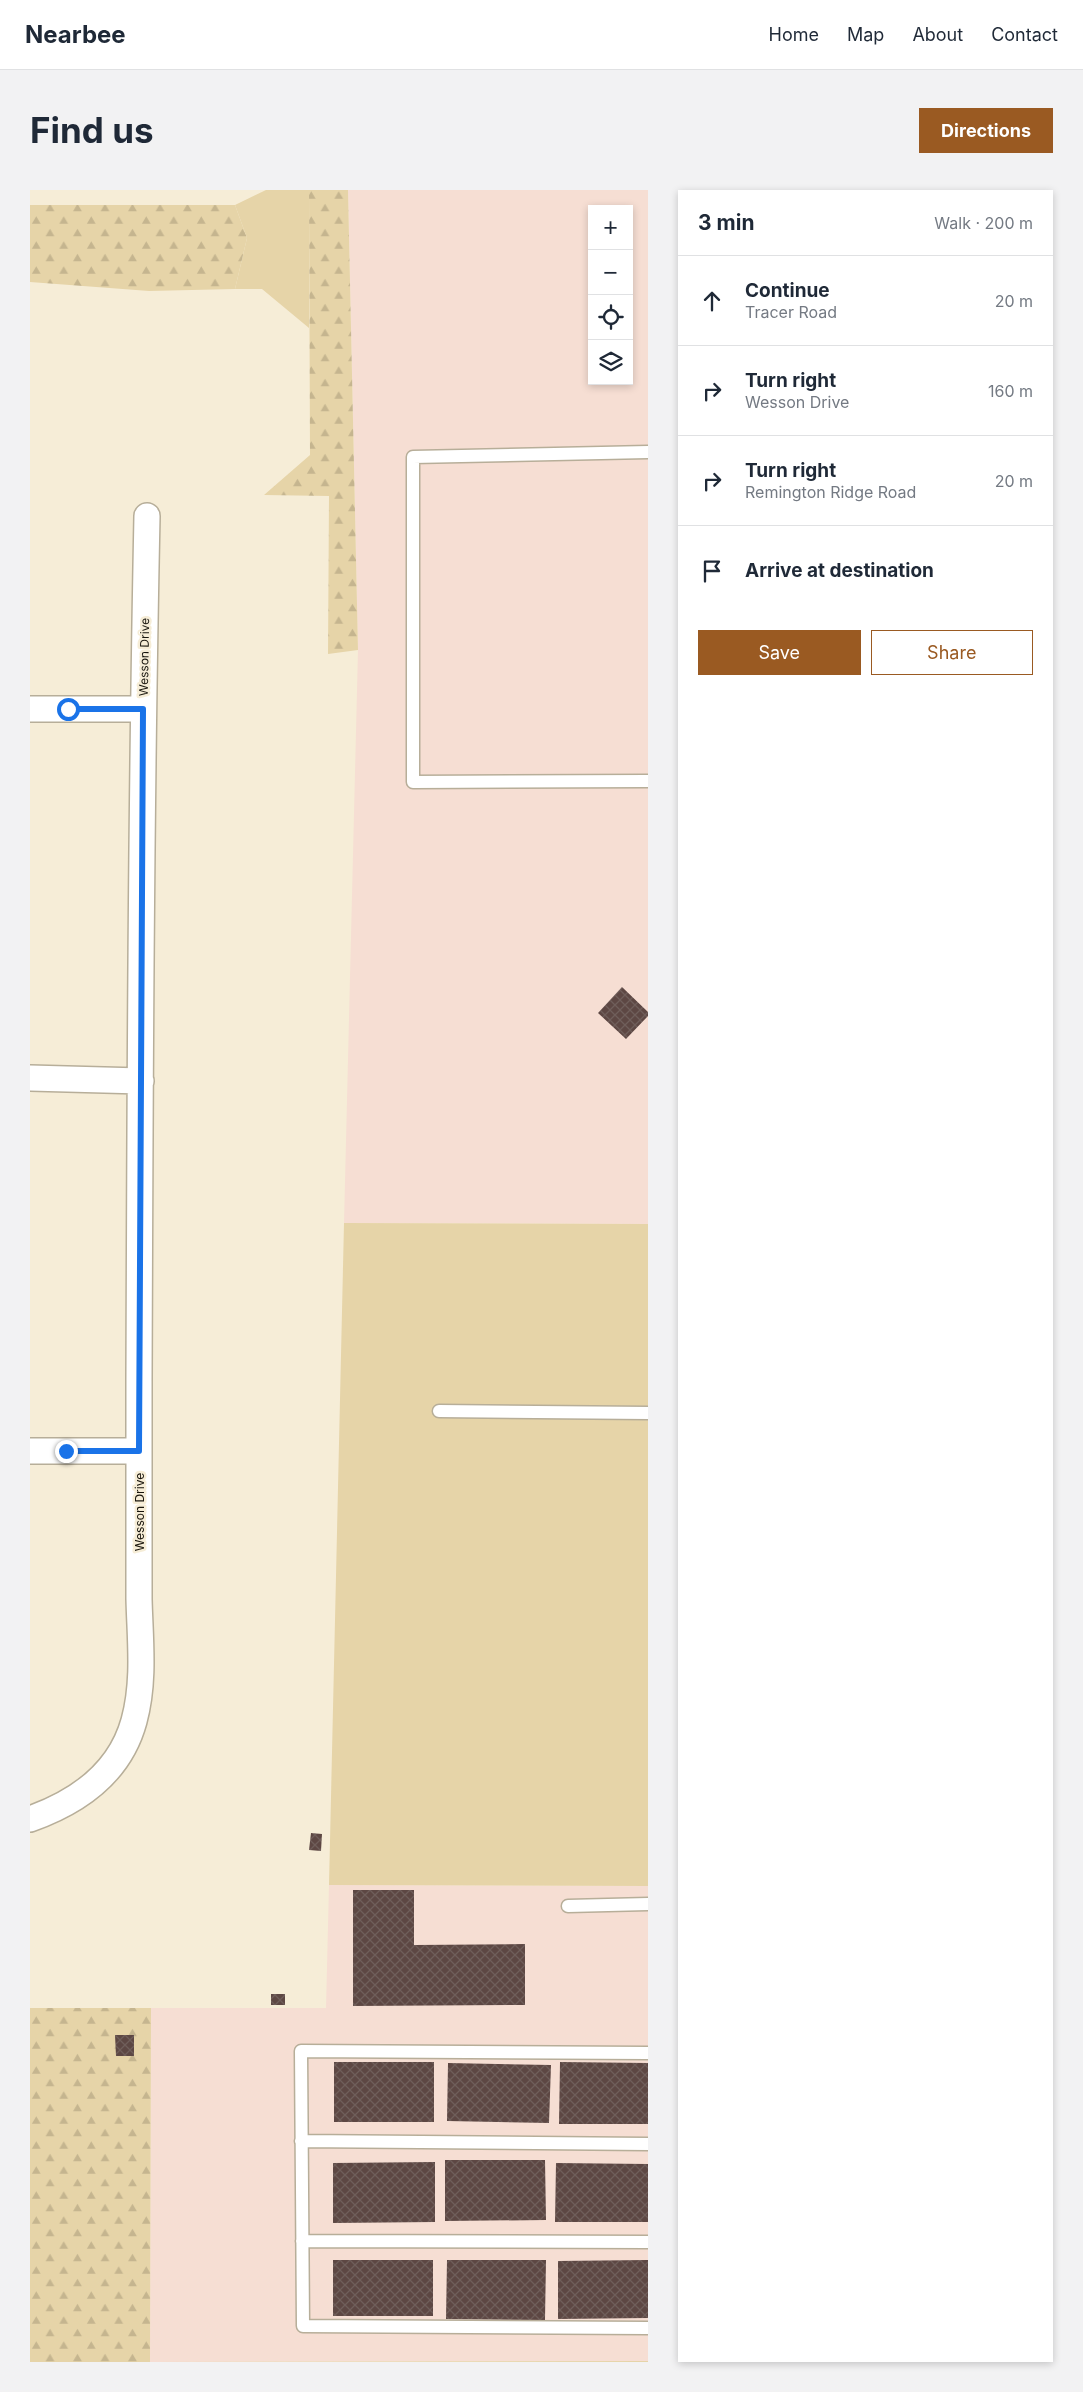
<!DOCTYPE html>
<html lang="en">
<head>
<meta charset="utf-8">
<style>
	:root { --surface:#fff; --page:#f2f2f3; --text:#1f2937; --muted:#747a83; --line:#e0e1e3; --accent:#9a5a22 }
	body { margin:0; font-family:Inter,sans-serif; background:var(--page); color:var(--text) }
	.controls { position:absolute; right:15px; top:15px; display:grid; overflow:hidden; border-radius:0px; box-shadow:0 2px 8px #0003 }
	.controls button { width:45px; height:45px; display:grid; place-items:center; padding:0; border:0; border-bottom:1px solid var(--line); background:var(--surface); color:var(--text); font:25px sans-serif }
	.stop { position:absolute; width:15px; height:15px; margin:-11px; border:4px solid #1a73e8; border-radius:50%; background:#fff }
	.stop.end { background:#1a73e8; border-color:#fff; box-shadow:0 1px 5px #0008 }
	.list { margin:0; padding:0; list-style:none }
	h2 { display:flex; justify-content:space-between; align-items:center; height:65px; margin:0; padding:0 20px; font-size:21px }
	h2 small { font-size:16px; font-weight:400; color:var(--muted) }
	.list li { display:grid; grid-template-columns:32px 1fr auto; gap:15px; align-items:center; box-sizing:border-box; height:90px; padding:0 20px; border-top:1px solid var(--line) }
	.list b { display:block; font-size:19px; white-space:nowrap }
	.list p { margin:0; font-size:16px; white-space:nowrap; color:var(--muted) }
	.list em { font-size:16px; font-style:normal; color:var(--muted) }
	.actions { display:flex; gap:10px; padding:15px 20px }
	.actions a { flex:1; padding:11px 0; border:1px solid var(--accent); border-radius:0px; text-align:center; font-size:18px; color:var(--accent) }
	.actions .main { background:var(--accent); color:#fff }
	.icon { flex:none; width:28px; height:28px; fill:none; stroke:currentColor; stroke-width:2; stroke-linecap:round; stroke-linejoin:round }
	.map { position:relative; flex:none; width:618px; height:2172px; overflow:hidden; border-radius:0px }
	header { display:flex; align-items:center; gap:30px; box-sizing:border-box; height:70px; padding:0 25px; background:var(--surface); border-bottom:1px solid var(--line) }
	header strong { font-size:24px }
	nav { display:flex; gap:28px; margin-inline-start:auto; font-size:18px }
	.intro { display:flex; align-items:center; justify-content:space-between; box-sizing:border-box; height:120px; padding:0 30px }
	h1 { margin:0; font-size:35px }
	.button { padding:12px 22px; border-radius:0px; background:var(--accent); color:#fff; font-size:18px; font-weight:700 }
	main { display:flex; gap:30px; padding:0 30px }
	aside { flex:1; background:var(--surface); border-radius:0px; box-shadow:0 2px 8px #0003 }
	.map>svg:first-child { display:block }
	.commercial { fill:#f6ded3; fill-rule:evenodd }
	.grass { fill:#e6d4a8 }
	.forest { fill:url(#forest-firs) }
	.building { fill:url(#building-cross-hatch) }
	.lines { fill:none; stroke-linecap:round; stroke-linejoin:round }
	.lane-casing { stroke:#b7ae99; stroke-width:15 }
	.street-casing { stroke:#b7ae99; stroke-width:28 }
	.lane { stroke:#fff; stroke-width:12 }
	.street { stroke:#fff; stroke-width:25 }
	.route { stroke:#1a73e8; stroke-width:6 }
	.labels { text-anchor:middle; dominant-baseline:central; stroke-width:5; stroke-linejoin:round; paint-order:stroke }
	.street-label { font-size:12px; fill:#17140c; stroke:#f6edd7 }
</style>
</head>
<body>
<header>
<strong>Nearbee</strong>
<nav><a>Home</a><a>Map</a><a>About</a><a>Contact</a></nav>
</header>
<div class="intro"><h1>Find us</h1><a class="button">Directions</a></div>
<main>
<div class="map">
<svg width="618" height="2172" viewBox="0 0 618 2172">
	<defs>
		<pattern id="forest-firs" width="22" height="20" patternUnits="userSpaceOnUse" patternTransform="scale(1.25)"><rect width="22" height="20" fill="#e6d4a8"/><path d="M5 1l3.5 6h-7zM16 11l3.5 6h-7z" fill="#c5b58f"/></pattern>
		<pattern id="building-cross-hatch" width="8" height="8" patternUnits="userSpaceOnUse" patternTransform="scale(1.25)"><rect width="8" height="8" fill="#5d4743"/><path d="M0 0l8 8M0 8l8-8" fill="none" stroke="#6f5e5a"/></pattern>
	</defs>
	<rect width="100%" height="100%" fill="#f6edd7"/>
	<path class="commercial" d="M318,0H618V1034L314,1033L328,460ZM562,19H599V191H562Z
		M299,1695L618,1696V2171L120,2172L121,1818H296Z"/>
	<path class="grass" d="M236,0H279V138L232,99H205L217,48L205,15Z
		M314,1033L618,1034V1696L299,1695Z
		M618,2171V2172H114H120Z"/>
	<path class="forest" d="M279,0H318L328,460L298,464L299,306L234,305L280,265Z
		M0,15H205L217,48L205,99L119,101L0,92Z
		M0,1818H121L120,2172H0Z"/>
	<path class="building" d="M592,797L618,822V826L596,849L568,823Z
		M281,1643L292,1644L291,1661L279,1660Z
		M323,1700H384V1755L495,1754V1815L323,1816Z
		M241,1804H255V1815H241Z
		M85,1845H104V1866H86Z
		M304,1872H404V1932H304Z
		M530,1872L618,1873V1934H529Z
		M418,1873L521,1875L519,1933L417,1931Z
		M415,1970H515L516,2030L415,2031Z
		M405,1972V2032L303,2033V1973Z
		M526,1973L618,1974V2032H525Z
		M303,2070H403V2126H303Z
		M417,2070H516L515,2130L416,2129Z
		M618,2070V2128L528,2129V2071Z"/>
	<g class="lines">
		<defs>
			<path id="lane" d="M618,262L383,267V592L618,591
				M409,1221L618,1223
				M538,1716L618,1714
				M618,1863L271,1861L273,2136L618,2138
				M271,1951L618,1954
				M272,2051L618,2052"/>
			<path id="street" d="M0,519H113
				M0,888L111,891
				M0,1261H109
				M0,1629C48,1612 90,1582 104,1531C115,1491 110,1449 109,1409C109,1336 109,1263 109,1191C110,903 111,614 117,326"/>
		</defs>
		<use href="#lane" class="lane-casing"/>
		<use href="#street" class="street-casing"/>
		<use href="#lane" class="lane"/>
		<use href="#street" class="street"/>
	</g>
	<g class="lines">
		<path class="route" d="M36,1261H109L113,519H38"/>
	</g>
	<g class="labels">
		<g class="street-label">
			<text transform="translate(114 467) rotate(-89)">Wesson Drive</text>
			<text transform="translate(109 1322) rotate(-90)">Wesson Drive</text>
		</g>
	</g>
</svg>
<div class="controls">
<button>+</button>
<button>−</button>
<button><svg class="icon" aria-label="locate" viewBox="0 0 24 24"><circle cx="12" cy="12" r="6"/><path d="M12 2v4M12 18v4M2 12h4M18 12h4"/></svg></button>
<button><svg class="icon" aria-label="layers" viewBox="0 0 24 24"><path d="M12 4l9 5-9 5-9-5zM3 14l9 5 9-5"/></svg></button>
</div>
<div class="stop" style="left:38px;top:519px"></div>
<div class="stop end" style="left:36px;top:1261px"></div>
</div>
<aside>
<h2>3 min<small>Walk · 200 m</small></h2>
<ul class="list">
<li><svg class="icon" aria-label="ahead" viewBox="0 0 24 24"><path d="M12 20V5M6 11l6-6 6 6"/></svg><div><b>Continue</b><p>Tracer Road</p></div><em>20 m</em></li>
<li><svg class="icon" aria-label="right" viewBox="0 0 24 24"><path d="M7 20v-9h11M14 6l5 5-5 5"/></svg><div><b>Turn right</b><p>Wesson Drive</p></div><em>160 m</em></li>
<li><svg class="icon" aria-label="right" viewBox="0 0 24 24"><path d="M7 20v-9h11M14 6l5 5-5 5"/></svg><div><b>Turn right</b><p>Remington Ridge Road</p></div><em>20 m</em></li>
<li><svg class="icon" aria-label="arrive" viewBox="0 0 24 24"><path d="M6 21V4h12l-3 4 3 4H6"/></svg><div><b>Arrive at destination</b></div></li>
</ul>
<div class="actions"><a class="main">Save</a><a>Share</a></div>
</aside>
</main>
</body>
</html>
